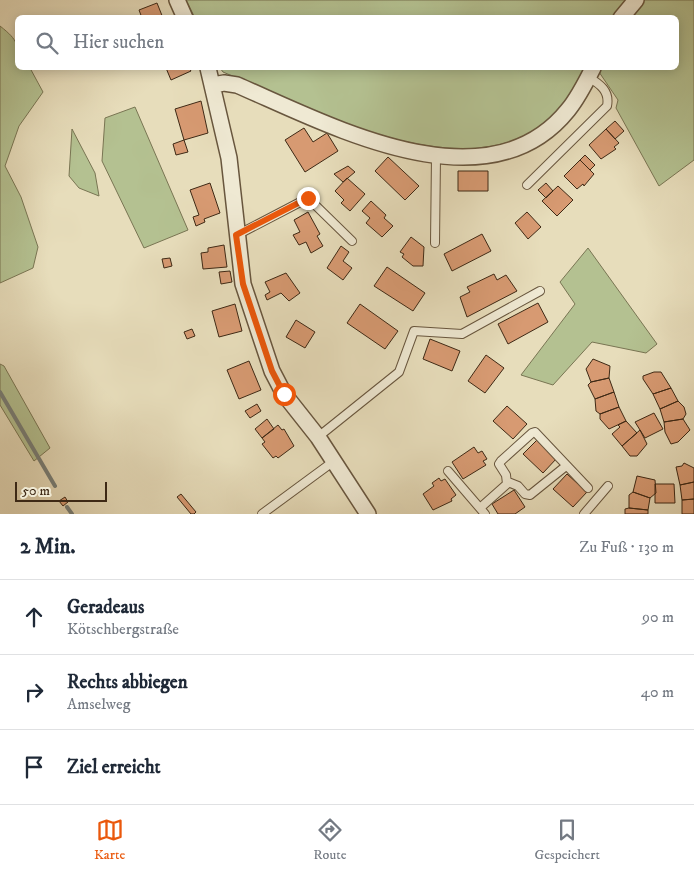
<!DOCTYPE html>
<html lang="de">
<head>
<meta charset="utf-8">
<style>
	:root { --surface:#fff; --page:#f6f6f7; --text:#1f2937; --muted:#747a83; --line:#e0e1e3; --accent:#ea580c }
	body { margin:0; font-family:"IM FELL DW Pica",serif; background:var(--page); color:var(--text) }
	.scale { position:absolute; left:15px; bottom:12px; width:92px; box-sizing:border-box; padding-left:5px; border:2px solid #3e2915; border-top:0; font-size:14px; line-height:18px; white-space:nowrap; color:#3e2915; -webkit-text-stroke:4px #efe9d3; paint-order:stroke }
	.stop { position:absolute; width:15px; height:15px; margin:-11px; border:4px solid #ea580c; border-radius:50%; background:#fff }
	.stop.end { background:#ea580c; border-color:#fff; box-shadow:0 1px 5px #0008 }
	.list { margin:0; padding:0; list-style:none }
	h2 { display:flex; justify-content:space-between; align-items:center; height:65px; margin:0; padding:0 20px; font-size:21px }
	h2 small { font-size:16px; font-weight:400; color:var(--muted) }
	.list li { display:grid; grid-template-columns:32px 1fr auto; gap:15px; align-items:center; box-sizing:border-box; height:75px; padding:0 20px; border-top:1px solid var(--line) }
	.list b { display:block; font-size:19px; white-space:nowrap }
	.list p { margin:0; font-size:16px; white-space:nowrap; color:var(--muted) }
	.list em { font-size:16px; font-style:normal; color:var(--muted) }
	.icon { flex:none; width:28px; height:28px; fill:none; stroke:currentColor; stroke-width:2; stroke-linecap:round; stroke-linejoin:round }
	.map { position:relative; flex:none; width:694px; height:514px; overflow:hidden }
	.search { position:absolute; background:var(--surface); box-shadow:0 2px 12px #0003; left:15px; right:15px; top:15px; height:55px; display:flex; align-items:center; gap:12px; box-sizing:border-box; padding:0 18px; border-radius:8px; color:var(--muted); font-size:19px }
	.sheet { height:290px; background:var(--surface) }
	nav { display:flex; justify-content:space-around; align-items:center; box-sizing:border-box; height:70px; border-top:1px solid var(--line); background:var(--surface); font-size:14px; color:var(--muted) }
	nav a { display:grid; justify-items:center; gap:2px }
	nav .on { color:var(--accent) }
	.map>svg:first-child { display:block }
	.green { fill:#b4c191; stroke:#797553 }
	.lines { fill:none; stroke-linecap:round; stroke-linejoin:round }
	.stream { stroke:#777f79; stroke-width:4 }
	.building { fill:#d79a72; stroke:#3e2915 }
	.lane-casing { stroke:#68563e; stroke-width:10 }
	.street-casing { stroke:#68563e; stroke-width:18 }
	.lane { stroke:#efe9d3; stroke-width:8 }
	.street { stroke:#efe9d3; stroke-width:15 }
	.route { stroke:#ea580c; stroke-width:6 }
</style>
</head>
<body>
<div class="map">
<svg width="694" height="514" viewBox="0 0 694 514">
	<rect width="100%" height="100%" fill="#e7ddbb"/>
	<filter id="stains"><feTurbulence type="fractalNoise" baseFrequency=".004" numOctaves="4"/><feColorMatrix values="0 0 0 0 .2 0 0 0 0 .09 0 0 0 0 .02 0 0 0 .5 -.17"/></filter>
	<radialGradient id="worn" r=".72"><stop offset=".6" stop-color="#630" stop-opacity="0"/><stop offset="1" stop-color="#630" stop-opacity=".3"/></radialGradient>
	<path class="green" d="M186,0H694V160L659,186L616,108L618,100L599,72L592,68H676V18H195Z
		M0,26C19,41 18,44 18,68H30L43,92L19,126L5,166L21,197L38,247L33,268L0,283Z
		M220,68H585C574,87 564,108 546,123C459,190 308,108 223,72Z
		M135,107L188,230L144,248L102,161L105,118Z
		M72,129L95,173L99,196L79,188L69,176Z
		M588,248L657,344L646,353L592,342L553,385L521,375L575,304L560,282Z
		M0,364L4,366L50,448L34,461L0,405Z"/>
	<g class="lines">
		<path class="stream" d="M0,392L55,486
			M67,507L72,514"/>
	</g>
	<path class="building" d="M157,3L163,18H142L139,10Z
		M166,68H189L191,71L171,80Z
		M201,101L208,133L184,140L175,109Z
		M615,121L624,131L615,139L606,129Z
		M304,128L313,142L327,133L338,151L305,172L285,140Z
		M606,129L619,143L614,147L616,149L601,159L589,145Z
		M184,140L188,152L176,155L173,144Z
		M585,155L595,165L590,170L580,160Z
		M388,157L419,186L405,200L375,171Z
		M580,160L594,174L584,186L583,184L577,189L564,176Z
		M348,166L355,172L343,182L334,174Z
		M458,171H488V191H458Z
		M347,178L365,194L350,211L341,203L344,200L335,191Z
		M210,183L220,213L204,219L205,222L196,226L193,217L199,215L190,190Z
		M546,183L553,191L546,198L538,190Z
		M558,186L573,200L557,216L542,201Z
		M371,201L386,215L384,218L393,226L382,237L366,223L370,218L362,211Z
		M308,212L320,234L317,236L323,246L311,253L306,242L299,245L293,235L300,232L294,220Z
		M527,212L541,227L528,239L515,223Z
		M482,234L491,251L452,271L444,254Z
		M411,237L424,247L423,266H413L402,257L404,254L400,252Z
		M224,245L227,267L203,269L201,253L208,252V248Z
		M341,246L349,252L343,261L352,268L343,280L327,268Z
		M170,258L172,266L164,268L162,259Z
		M387,267L425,293L413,311L374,286Z
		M230,271L232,282L221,284L219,272Z
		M286,273L300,293L289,301L281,293L267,300L265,295L270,292L265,282Z
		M494,274L497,280L506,275L517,291L467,317L460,297L470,292L467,287Z
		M538,303L548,322L508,344L498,324Z
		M235,304L242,331L219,337L212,311Z
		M360,304L398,331L385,349L347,323Z
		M296,320L315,332L305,348L286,337Z
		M192,329L195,336L187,339L184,332Z
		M430,339L460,351L452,371L423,359Z
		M486,355L504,368L485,393L468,381Z
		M593,359L610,366L609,378L591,382L586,369Z
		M249,361L261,390L239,399L227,370Z
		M654,372H661L671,388L653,394L643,379V376Z
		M609,378L614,392L595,399L588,385L591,382Z
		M671,388L678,401L660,409L653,394Z
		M614,392L619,407L600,414L596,411L595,399Z
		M678,401L684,407L686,414L683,419L664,422L660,409Z
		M257,404L261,411L250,418L245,411Z
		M507,406L527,424L513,439L493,421Z
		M619,407L626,421L609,429L600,419V414Z
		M654,413L663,429L645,438L635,422Z
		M267,419L274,429L262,438L255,429Z
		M683,419L690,430L678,442L671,444L665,432L664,422Z
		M626,421L637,433L622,446L612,434L620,427L618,425Z
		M278,425L282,430L284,429L294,446L278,458L276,456L273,458L262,444L265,442L262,438Z
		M640,430L647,444L637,456H630L622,446Z
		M537,440L557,458L543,473L523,454Z
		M474,447L478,453L482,451L487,459L483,461L486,465L463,479L452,462Z
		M684,463L694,468V482L680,485L676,467L682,466Z
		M567,474L587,492L573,507L553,489Z
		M637,476L655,480L656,493L650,498L633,492Z
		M439,478L441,481L445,479L456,495L451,499L452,501L433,510L423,494L434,486L432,483Z
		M694,482V499L682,500L680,485Z
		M655,484H674L675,503H655Z
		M514,490L525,507L515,514H498L492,504Z
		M633,492L650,498L648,510L629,508V495Z
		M181,494L196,512L194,514H191L177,497Z
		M65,497L68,502L63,506L59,501Z
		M694,499V514H682V500Z
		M629,508L648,510V514H625V509Z"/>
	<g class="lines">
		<defs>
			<path id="lane" d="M527,185L607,106C610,91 600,84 588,77
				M237,235L308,198L352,241
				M435,243L436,156
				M318,437L399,372L414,331L462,334L540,291
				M448,471L485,514
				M508,482L518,486L525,494L530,495L566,466
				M480,508L507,484L506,475L499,464L501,461L532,433L535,432L588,488
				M262,514L334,461
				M584,514L608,486"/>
			<path id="street" d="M177,0L185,18
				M621,18L636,0
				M208,68L229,158L243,284L272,371L284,394L318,437L368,514
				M213,85L224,83L237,85C328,124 487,211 568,110C578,98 586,82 593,68"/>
		</defs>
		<use href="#lane" class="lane-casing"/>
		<use href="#street" class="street-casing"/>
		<use href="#lane" class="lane"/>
		<use href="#street" class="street"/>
	</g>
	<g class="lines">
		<path class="route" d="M284,394L272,371L243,284L236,235L308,198"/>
	</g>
	<rect width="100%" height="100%" filter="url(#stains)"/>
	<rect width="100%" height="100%" fill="url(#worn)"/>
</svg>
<div class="scale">50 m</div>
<div class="stop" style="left:284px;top:394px"></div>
<div class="stop end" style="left:308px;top:198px"></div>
<div class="search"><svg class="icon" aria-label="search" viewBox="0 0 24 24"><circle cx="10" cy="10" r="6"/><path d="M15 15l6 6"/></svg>Hier suchen</div>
</div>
<section class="sheet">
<h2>2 Min.<small>Zu Fuß · 130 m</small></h2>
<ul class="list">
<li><svg class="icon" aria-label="ahead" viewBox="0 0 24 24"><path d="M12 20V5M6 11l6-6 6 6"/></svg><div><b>Geradeaus</b><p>Kötschbergstraße</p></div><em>90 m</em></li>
<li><svg class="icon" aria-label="right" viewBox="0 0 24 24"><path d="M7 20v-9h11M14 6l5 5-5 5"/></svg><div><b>Rechts abbiegen</b><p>Amselweg</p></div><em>40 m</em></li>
<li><svg class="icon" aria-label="arrive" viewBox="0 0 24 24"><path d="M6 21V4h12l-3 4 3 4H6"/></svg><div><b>Ziel erreicht</b></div></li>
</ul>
</section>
<nav>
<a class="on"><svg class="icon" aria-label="map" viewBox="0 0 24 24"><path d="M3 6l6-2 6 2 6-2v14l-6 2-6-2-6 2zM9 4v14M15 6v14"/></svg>Karte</a>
<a><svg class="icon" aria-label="directions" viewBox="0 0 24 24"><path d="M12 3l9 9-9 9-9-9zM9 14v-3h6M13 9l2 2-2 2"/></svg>Route</a>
<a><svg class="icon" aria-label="saved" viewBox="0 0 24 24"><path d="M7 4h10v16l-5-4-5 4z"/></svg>Gespeichert</a>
</nav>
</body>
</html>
